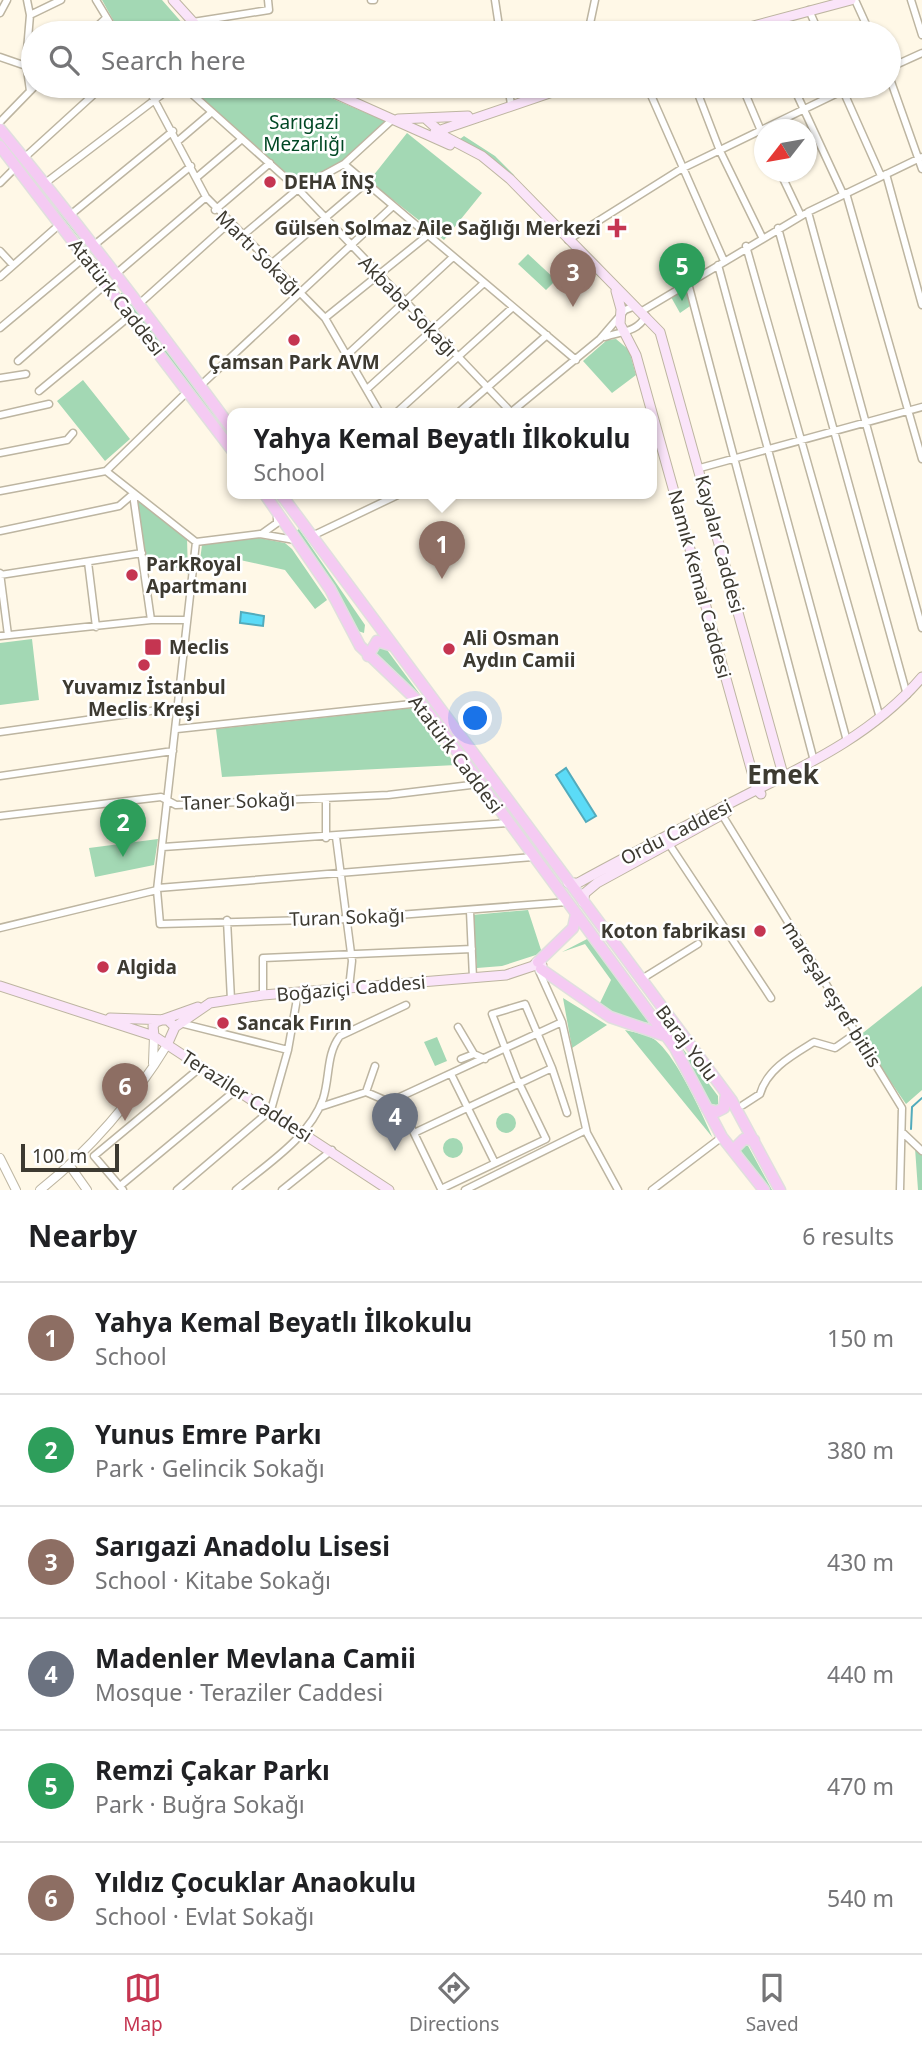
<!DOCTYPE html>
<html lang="en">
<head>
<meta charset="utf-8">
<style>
	:root { --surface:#fff; --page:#f2f2f2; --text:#202124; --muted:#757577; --line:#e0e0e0; --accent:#c53551 }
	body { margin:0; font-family:"Noto Sans",sans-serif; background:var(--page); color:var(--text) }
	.compass { position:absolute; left:754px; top:119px; width:63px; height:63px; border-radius:50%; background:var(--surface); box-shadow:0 2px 5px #0004; rotate:239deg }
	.scale { position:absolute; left:21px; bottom:18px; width:98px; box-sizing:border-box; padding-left:7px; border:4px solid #3d3a31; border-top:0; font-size:19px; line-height:24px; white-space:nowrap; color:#3d3a31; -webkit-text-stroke:5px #fff; paint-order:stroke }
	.you { position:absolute; left:476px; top:719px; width:24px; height:24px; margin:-18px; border:5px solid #fff; border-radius:50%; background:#1a73e8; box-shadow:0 0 0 10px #1a73e833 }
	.badge { display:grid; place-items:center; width:46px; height:46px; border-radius:50%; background:var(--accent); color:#fff; font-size:23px; font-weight:700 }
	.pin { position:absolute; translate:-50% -58px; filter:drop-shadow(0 2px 4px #0008) }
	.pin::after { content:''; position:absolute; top:37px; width:24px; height:21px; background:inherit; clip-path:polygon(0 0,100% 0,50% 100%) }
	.popup { position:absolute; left:227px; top:408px; width:430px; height:91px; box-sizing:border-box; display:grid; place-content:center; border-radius:14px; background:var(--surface); filter:drop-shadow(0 2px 5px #0005); font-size:23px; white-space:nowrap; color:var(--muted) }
	.popup b { font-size:26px; color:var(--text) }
	.popup::after { content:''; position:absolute; left:50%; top:100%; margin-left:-14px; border:14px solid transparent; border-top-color:var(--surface) }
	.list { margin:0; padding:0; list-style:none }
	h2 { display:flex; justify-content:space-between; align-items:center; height:91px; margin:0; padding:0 28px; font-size:30px }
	h2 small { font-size:23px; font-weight:400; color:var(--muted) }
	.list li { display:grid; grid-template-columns:46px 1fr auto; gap:21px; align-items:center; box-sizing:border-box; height:112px; padding:0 28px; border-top:2px solid var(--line) }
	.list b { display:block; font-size:26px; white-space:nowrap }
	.list p { margin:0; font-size:23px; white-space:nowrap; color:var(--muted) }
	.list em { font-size:23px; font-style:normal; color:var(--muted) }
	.icon { flex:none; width:38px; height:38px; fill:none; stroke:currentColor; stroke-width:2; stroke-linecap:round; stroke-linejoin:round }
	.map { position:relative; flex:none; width:922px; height:1190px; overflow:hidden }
	.search { position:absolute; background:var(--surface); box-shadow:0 2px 5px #0004; left:21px; right:21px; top:21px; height:77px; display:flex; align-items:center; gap:18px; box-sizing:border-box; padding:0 24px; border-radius:38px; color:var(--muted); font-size:26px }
	.sheet { height:763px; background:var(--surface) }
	nav { display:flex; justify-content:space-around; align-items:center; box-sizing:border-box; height:98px; border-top:2px solid var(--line); background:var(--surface); font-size:19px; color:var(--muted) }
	nav a { display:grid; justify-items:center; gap:4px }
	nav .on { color:var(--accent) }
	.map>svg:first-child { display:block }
	.green { fill:#a3d8b4 }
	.water { fill:#5bdbf7; stroke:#52abbc; stroke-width:2 }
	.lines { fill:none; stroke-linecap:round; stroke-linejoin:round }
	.stream { stroke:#52abbc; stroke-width:2 }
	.minor-casing { stroke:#bdb5a1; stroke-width:9 }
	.tertiary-casing { stroke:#bdb5a1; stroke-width:10 }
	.secondary-casing { stroke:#bdb5a1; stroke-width:11 }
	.primary-casing { stroke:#e0dfde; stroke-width:13 }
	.minor { stroke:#fff; stroke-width:6 }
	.tertiary { stroke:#fff; stroke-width:8 }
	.secondary { stroke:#fae4f9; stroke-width:9 }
	.primary { stroke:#f5caf3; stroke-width:10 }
	.poi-dot { fill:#c53551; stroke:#fff; stroke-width:2.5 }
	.labels { text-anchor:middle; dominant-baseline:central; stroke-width:5; stroke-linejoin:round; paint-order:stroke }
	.park-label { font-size:19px; fill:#004824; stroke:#fff }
	.poi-label { font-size:19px; font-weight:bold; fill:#3d3a31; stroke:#fff; text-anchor:start }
	.street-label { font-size:19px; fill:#3d3a31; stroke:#fff }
	.district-label { font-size:26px; font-weight:bold; fill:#3d3a31; stroke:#fff }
</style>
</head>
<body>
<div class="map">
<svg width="922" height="1190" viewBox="0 0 922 1190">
	<rect width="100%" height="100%" fill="#fff8e7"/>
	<path class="green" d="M102,0H162L191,33H125L117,27Z
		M189,86H303L385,121L343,161L298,184Z
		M407,133L482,193L444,240L369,181Z
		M464,136L495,156L515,176L460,139Z
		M0,137L105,267L104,269L0,141Z
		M528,254L556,280L546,290L518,264Z
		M574,271L588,285L579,294L564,280Z
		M686,288L693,304L680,313L671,297Z
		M124,291L232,439V445L119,295Z
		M616,339L629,350L636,375L612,393L583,361L607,340Z
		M83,380L130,439L105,461L57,401Z
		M135,499L187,538L188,574L158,558L145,559Z
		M299,529L365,625L364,633L358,631L328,576L296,531Z
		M259,538L285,543L292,549L327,600L315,609L285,570L240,560L199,568L202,545Z
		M32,639L39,700L0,705V643Z
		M384,646L718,1096V1105L709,1104C685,1046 640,995 603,945C529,846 453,750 375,655V648Z
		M412,708L456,765L222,777L216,729Z
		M158,839L154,865L95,877L89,848Z
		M528,910L542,953L502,966L477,968L472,915Z
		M589,938L649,1023L622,1019L599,1005L611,980L585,944L562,952Z
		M922,986V1090L906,1104L859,1036Z
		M563,998L607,1025L572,1048Z
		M625,1030C633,1032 644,1034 652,1038C674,1050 702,1114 713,1138Z
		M437,1037L447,1061L435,1066L424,1042Z
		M496 1123a10 10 0 1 1 20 0a10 10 0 1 1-20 0Z
		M443 1148a10 10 0 1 1 20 0a10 10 0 1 1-20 0Z
		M747,1144L772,1190H768L737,1150Z
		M915,1148L922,1155V1190H918Z"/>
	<path class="water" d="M241,612L264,616L263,626L240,623Z
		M566,768L596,816L586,822L556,775Z"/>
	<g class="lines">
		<path class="stream" d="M911,1129L912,1107L922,1098"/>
		<defs>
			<path id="minor" d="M27,0L30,15L26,62L30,91
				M96,0L116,33
				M371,0H374
				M495,0L500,33
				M855,0L870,33
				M911,0L922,35
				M809,10L819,33
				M0,13L7,0
				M30,15L61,0
				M193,22L269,10L268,0
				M767,22L771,33
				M90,33L106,18
				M588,33L595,0
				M0,57L26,66
				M889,68L922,53
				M889,76L922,169
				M147,86L206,197L325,318L380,413
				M183,86L298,189L511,412
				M508,86L511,104
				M647,86L724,261
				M695,86L720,151L762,237
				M742,86L764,138
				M793,86L843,194
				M841,86L881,176
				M0,122L35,86
				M178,141L212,112
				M24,158L103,86
				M344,164L576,360
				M780,172L801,216
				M886,174L922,305
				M196,178L242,139
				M0,183L17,166
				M44,184L173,86
				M846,193L922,459
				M215,210L270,163
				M808,212L922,628
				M69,216L173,131
				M778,228L907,695
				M242,236L298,189L344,164L393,119
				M568,240L681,169L852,86
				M93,246L191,166
				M746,246L880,718
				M0,251L13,265
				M270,265L366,183
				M718,265L847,741
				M117,273L206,197
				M0,277L60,224
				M688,283L814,761
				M139,304L229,223
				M642,311L808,212L922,157
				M325,318L428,235
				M0,328L85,257
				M605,337C622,331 636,333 646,316
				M347,355L453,257
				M18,361L106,284
				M0,378L26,374
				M200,386L393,206
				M367,389L484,283
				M39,391L130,316
				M396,413L513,307
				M458,413L547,335
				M510,413L600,339L625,310L635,306
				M0,415L49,404
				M0,453L67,440L73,433
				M700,468L922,407
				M106,471L196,542L260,534L295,540
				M106,471L187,392
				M0,491L106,471
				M133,494L151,620
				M0,531L119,506L133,494
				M263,533L277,523V516
				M312,536L402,493
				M196,542L157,890L160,924L346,919L567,902
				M88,562L96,627
				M0,573L8,635
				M0,575L142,553
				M0,636L151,620H187
				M177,729L421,703
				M0,732L179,707
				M0,776L173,751
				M721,813L902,1108L900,1190
				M0,816L161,797L176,805L388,795L479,784
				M336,837L352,961L349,988
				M326,838V798
				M669,844L771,998
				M163,847L508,823
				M158,888L533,857
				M470,911L473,978
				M227,920L231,1000
				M0,928L157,890
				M539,971L562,1022L587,1133L618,1190
				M640,980L698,944
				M263,995V958L472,949
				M180,1023L288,1050
				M458,1027L474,1054
				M461,1059L474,1054L485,1059
				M451,1074L495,1163
				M366,1092L375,1066
				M397,1098L441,1189L546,1139L517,1079L492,1014L525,1004L552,1068L567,1113
				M743,1105L760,1094C767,1069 793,1055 814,1042L835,1048L855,1034
				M320,1107L366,1092L389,1102L562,1022
				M902,1132L922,1151
				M414,1133L552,1068
				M120,1186L237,1089
				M123,1190L94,1156L201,1067
				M177,1190L271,1110L288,1050L298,993
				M236,1190C267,1164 309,1138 323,1099C330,1078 326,1054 340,1036L406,1005
				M282,1190L332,1150
				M465,1190L586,1130
				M652,1190L722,1137"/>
			<path id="tertiary" d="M153,1063L154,1036
				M0,1158L16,1190
				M70,1166L87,1190
				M40,1190C88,1152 135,1098 167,1045"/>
			<path id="secondary" d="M173,0L203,33
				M727,33L851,0
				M318,86L450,145
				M398,119L468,116
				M426,119L446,137L482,156L510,179L660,332L784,778
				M435,132L570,86
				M616,291L621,309L620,324L636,355L757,790L761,794
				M568,883H578C636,851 695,821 754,791C816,761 877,730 922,677
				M583,902L585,893L597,883L727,812
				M0,986L154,1036L389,1190
				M110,1018L168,1020L175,1027
				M175,1027L210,1003L263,995L506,975L533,966L537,962L542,965
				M154,1036L153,1026L156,1022L198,1007
				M167,1045L175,1027"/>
			<path id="primary" d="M0,129C81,227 157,327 232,429
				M0,146L232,450
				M264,493L330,589L360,646L425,708L675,1048L722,1137L764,1190
				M280,493L732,1101L780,1190
				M368,656L377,641L390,645
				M538,962L573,928L576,914
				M541,969L610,1017L663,1035
				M707,1109L716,1112L724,1108L726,1095
				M733,1150L744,1139L754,1140"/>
		</defs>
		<use href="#minor" class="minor-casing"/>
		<use href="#tertiary" class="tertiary-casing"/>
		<use href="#secondary" class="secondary-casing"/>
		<use href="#primary" class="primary-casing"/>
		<use href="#minor" class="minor"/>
		<use href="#tertiary" class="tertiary"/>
		<use href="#secondary" class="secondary"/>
		<use href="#primary" class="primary"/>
	</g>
	<g class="poi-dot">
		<circle cx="270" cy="182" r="7"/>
		<path d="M613.5 217.5h7v7h7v7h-7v7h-7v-7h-7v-7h7z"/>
		<circle cx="294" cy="340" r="7"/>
		<circle cx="132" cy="575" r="7"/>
		<rect x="144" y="638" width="18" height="18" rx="3.5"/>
		<circle cx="449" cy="649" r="7"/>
		<circle cx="144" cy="665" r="7"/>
		<circle cx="760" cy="931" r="7"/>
		<circle cx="103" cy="967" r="7"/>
		<circle cx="223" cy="1023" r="7"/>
	</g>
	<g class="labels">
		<g class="park-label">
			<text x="304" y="122">Sarıgazi<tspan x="304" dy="22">Mezarlığı</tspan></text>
		</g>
		<g class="poi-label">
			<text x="284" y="182">DEHA İNŞ</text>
			<text x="601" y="228" text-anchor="end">Gülsen Solmaz Aile Sağlığı Merkezi</text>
			<text x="294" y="362" text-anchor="middle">Çamsan Park AVM</text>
			<text x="146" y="564">ParkRoyal<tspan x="146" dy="22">Apartmanı</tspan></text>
			<text x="463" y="638">Ali Osman<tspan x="463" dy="22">Aydın Camii</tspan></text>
			<text x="169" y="647">Meclis</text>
			<text x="144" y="687" text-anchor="middle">Yuvamız İstanbul<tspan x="144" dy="22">Meclis Kreşi</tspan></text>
			<text x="746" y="931" text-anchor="end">Koton fabrikası</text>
			<text x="117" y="967">Algida</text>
			<text x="237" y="1023">Sancak Fırın</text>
		</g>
		<g class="street-label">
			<text transform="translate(259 253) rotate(45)">Martı Sokağı</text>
			<text transform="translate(117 297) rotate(52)">Atatürk Caddesi</text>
			<text transform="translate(408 306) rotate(46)">Akbaba Sokağı</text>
			<text transform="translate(720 544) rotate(75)">Kayalar Caddesi</text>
			<text transform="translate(700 584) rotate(75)">Namık Kemal Caddesi</text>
			<text transform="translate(456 754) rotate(53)">Atatürk Caddesi</text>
			<text transform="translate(238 801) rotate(-2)">Taner Sokağı</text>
			<text transform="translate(676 832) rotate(-27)">Ordu Caddesi</text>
			<text transform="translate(347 917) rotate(-2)">Turan Sokağı</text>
			<text transform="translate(351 988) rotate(-5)">Boğaziçi Caddesi</text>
			<text transform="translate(832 994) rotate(58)">mareşal eşref bitlis</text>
			<text transform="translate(687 1043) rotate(53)">Baraj Yolu</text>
			<text transform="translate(247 1096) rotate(33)">Teraziler Caddesi</text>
		</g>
		<g class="district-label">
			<text x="783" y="774">Emek</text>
		</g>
	</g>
</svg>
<svg class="compass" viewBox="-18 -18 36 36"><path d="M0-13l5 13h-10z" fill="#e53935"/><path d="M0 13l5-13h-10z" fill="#757577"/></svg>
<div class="scale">100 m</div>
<div class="you"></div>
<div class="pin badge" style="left:442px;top:579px;background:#8d6e63">1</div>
<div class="popup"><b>Yahya Kemal Beyatlı İlkokulu</b>School</div>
<div class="pin badge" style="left:123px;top:857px;background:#2e9e5b">2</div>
<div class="pin badge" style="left:573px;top:307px;background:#8d6e63">3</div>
<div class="pin badge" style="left:395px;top:1151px;background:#6b7280">4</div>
<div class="pin badge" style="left:682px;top:301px;background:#2e9e5b">5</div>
<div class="pin badge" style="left:125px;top:1121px;background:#8d6e63">6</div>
<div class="search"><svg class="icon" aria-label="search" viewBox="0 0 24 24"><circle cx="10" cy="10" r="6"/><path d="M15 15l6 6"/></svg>Search here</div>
</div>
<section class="sheet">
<h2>Nearby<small>6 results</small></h2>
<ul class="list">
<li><span class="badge" style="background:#8d6e63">1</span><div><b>Yahya Kemal Beyatlı İlkokulu</b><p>School</p></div><em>150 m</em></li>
<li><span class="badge" style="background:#2e9e5b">2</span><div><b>Yunus Emre Parkı</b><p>Park · Gelincik Sokağı</p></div><em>380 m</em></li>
<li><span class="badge" style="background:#8d6e63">3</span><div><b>Sarıgazi Anadolu Lisesi</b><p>School · Kitabe Sokağı</p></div><em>430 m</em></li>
<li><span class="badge" style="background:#6b7280">4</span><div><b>Madenler Mevlana Camii</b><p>Mosque · Teraziler Caddesi</p></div><em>440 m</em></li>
<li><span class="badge" style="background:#2e9e5b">5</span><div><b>Remzi Çakar Parkı</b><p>Park · Buğra Sokağı</p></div><em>470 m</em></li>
<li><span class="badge" style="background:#8d6e63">6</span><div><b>Yıldız Çocuklar Anaokulu</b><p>School · Evlat Sokağı</p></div><em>540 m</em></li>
</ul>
</section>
<nav>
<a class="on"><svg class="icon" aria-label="map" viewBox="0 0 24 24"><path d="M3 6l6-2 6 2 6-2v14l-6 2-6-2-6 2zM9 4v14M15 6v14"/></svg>Map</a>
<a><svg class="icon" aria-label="directions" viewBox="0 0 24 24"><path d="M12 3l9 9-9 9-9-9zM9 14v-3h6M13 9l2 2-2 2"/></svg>Directions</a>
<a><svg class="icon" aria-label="saved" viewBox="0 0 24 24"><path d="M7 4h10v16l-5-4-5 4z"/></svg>Saved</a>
</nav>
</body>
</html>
